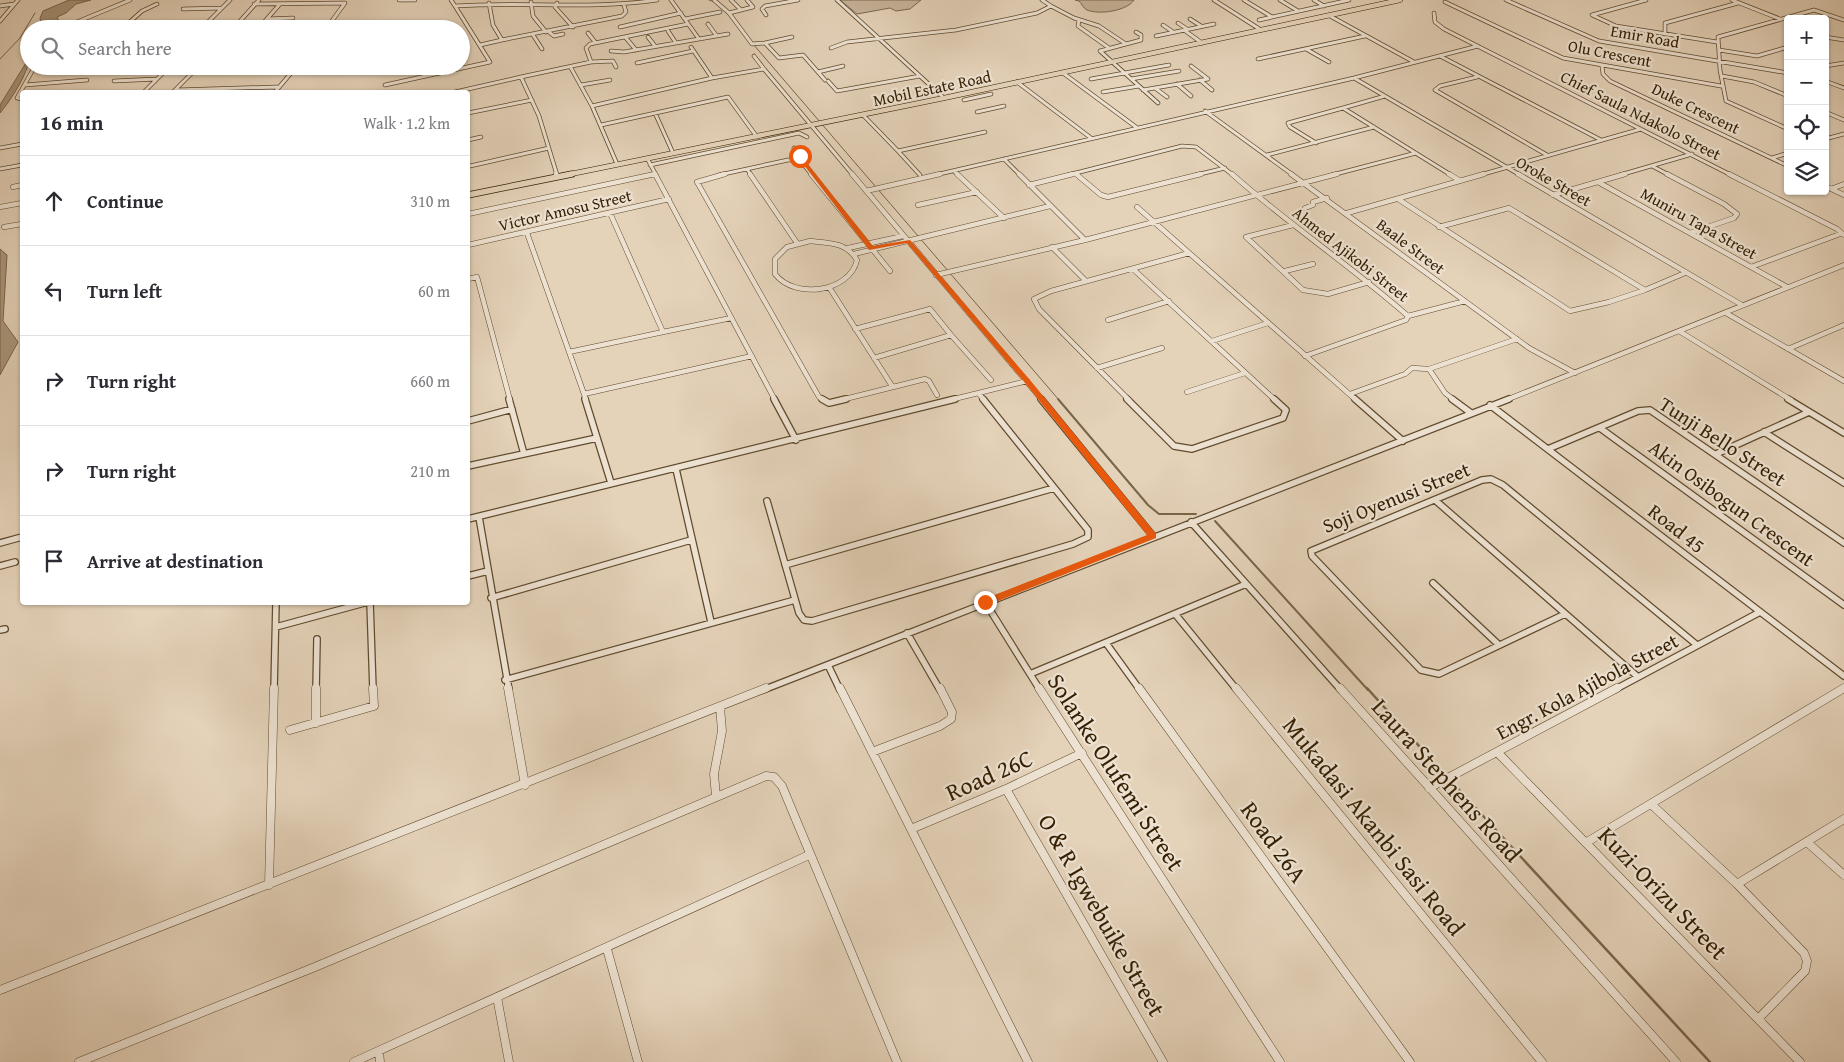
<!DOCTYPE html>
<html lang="en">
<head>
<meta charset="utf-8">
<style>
	:root { --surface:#fff; --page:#f7f7f7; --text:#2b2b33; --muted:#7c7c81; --line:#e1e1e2 }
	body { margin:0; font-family:"Gentium Book Plus",serif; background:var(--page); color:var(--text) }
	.controls { position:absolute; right:15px; top:15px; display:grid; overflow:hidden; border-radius:5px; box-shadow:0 1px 4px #0004 }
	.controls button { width:45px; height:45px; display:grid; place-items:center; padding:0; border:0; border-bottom:1px solid var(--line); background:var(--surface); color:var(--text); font:25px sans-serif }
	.stop { position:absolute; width:15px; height:15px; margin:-11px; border:4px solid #ea580c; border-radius:50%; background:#fff }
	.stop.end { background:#ea580c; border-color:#fff; box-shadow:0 1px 5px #0008 }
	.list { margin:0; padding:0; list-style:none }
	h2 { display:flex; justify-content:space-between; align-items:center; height:65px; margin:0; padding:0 20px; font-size:21px }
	h2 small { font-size:16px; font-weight:400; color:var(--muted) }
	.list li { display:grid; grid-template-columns:32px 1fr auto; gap:15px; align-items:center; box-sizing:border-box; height:90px; padding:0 20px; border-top:1px solid var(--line) }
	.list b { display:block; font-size:19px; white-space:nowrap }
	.list em { font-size:16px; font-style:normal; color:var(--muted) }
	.icon { flex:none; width:28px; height:28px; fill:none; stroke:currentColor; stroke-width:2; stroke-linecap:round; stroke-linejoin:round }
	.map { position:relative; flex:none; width:1844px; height:1062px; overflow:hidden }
	.search { position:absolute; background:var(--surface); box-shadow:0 1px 4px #0004; left:20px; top:20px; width:450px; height:55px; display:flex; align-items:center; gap:12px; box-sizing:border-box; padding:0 18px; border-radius:28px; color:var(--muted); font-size:19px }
	.panel { position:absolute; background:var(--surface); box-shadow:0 1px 4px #0004; left:20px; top:90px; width:450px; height:515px; border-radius:5px }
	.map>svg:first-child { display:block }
	.green { fill:#c6b39a; stroke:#7d684d }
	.water { fill:#a8957a; stroke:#7a6549 }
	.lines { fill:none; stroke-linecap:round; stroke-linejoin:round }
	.stream-far2 { stroke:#7a6549; stroke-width:1 }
	.stream-far1 { stroke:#7a6549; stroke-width:2 }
	.stream { stroke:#7a6549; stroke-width:2.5 }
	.minor-far3-casing { stroke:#604b2e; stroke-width:4.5 }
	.minor-far2-casing { stroke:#604b2e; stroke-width:5.5 }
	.minor-far1-casing { stroke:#604b2e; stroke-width:8 }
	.minor-casing { stroke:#604b2e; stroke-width:9 }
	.major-far1-casing { stroke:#341e00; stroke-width:5.5 }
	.major-casing { stroke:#341e00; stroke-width:7 }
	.minor-far3 { stroke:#ede2d2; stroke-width:3 }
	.minor-far2 { stroke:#ede2d2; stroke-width:4.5 }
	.minor-far1 { stroke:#ede2d2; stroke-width:5.5 }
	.minor { stroke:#ede2d2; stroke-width:8 }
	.major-far1 { stroke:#e4d2b9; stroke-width:4.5 }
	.major { stroke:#e4d2b9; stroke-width:5.5 }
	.route { fill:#ea580c }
	.labels { text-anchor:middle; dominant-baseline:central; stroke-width:4.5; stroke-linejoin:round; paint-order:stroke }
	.far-street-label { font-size:16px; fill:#341e00; stroke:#ede2d2 }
	.street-label { font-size:20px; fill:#341e00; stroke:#ede2d2 }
	.near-street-label { font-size:24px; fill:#341e00; stroke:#ede2d2 }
</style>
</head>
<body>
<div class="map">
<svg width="1844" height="1062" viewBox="0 0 1844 1062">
	<rect width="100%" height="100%" fill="#e4d2b9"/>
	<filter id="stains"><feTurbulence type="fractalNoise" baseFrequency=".004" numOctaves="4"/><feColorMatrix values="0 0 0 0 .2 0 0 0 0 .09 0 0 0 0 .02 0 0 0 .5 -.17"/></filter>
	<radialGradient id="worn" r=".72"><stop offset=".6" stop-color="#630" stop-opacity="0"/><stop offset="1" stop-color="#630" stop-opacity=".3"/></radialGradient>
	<path class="green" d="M840,0H921L910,9L896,11L890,8L857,14Z
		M1075,0H1134C1127,11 1099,15 1087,10C1083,8 1082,4 1079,1Z"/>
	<path class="water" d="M69,0H91L76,4L66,13L57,17L60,24L53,29H42L40,18L43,11Z
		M29,58C29,72 11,100 0,113V105Z
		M0,249L7,255L3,321L18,342L0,375Z"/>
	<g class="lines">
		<path class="stream-far2" d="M709,0L715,2
			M753,44L1059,400
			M0,59L20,38L35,13"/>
		<path class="stream-far1" d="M1058,399L1148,505L1159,514H1196
			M1215,521L1368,690"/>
		<path class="stream" d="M1367,688L1446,776
			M1449,779L1710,1062"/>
		<defs>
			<path id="minor-far3" d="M399,0H415
				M451,0L455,6C522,1 590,10 657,0
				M671,0L699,39L728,34
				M714,0L729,13L753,7L747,0
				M731,0L741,10
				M837,0L944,98
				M1214,0L1261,30
				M1244,0L1272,17
				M1280,0L1298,11
				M1314,0L1324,6
				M1506,0L1599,41L1788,73
				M1646,0L1592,15L1616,26L1717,42
				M1732,0L1780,19
				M531,2L533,16L546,32
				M1445,2L1563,58L1721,86
				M489,3L493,25L502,40L622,16L626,12L624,5
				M557,3L555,7L573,27
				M254,4L345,3L326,29
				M0,6L14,4
				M1051,6L1074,18L1099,26L1126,44L1100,51L1158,103
				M183,9L222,8
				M729,13L752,44L765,43L779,58L803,55L825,80
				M1434,13L1435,22L1444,29L1731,175
				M766,15L762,9L765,6L798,0
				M1330,16L1414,62
				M267,19L293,18
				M685,19L720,12
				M1190,19L1201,26
				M1079,20L1078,26L1109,48
				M1259,20L1349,0
				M0,21L18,0
				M1178,23L1187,29
				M206,24L230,0
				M708,24L716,35
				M1163,25L1173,32
				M620,27L681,13
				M123,28L142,11L157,4
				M60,29L130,0
				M103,29L238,23
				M233,29L259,0
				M258,29L280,4
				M1184,30L1202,43
				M668,31L676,43
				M549,32L554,36L563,34
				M588,33L595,42
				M1665,34V23L1738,3
				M533,35L542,49
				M1156,36L1214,24
				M648,37L655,46
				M1825,37L1844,40
				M626,38L636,50
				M765,43L792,37
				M1126,44L1141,40V35L1136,32
				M480,45L502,40
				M691,47L712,78
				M831,48L847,42L956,30L1037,13L1051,6L1042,0
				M1306,49L1329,62
				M1719,50L1757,56L1788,47
				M611,51L624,52L699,39
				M754,56L764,69
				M1440,56L1601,140
				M1258,59L1365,36
				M591,62L613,61L616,67
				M637,63L693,51
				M1602,66L1603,74L1610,81L1788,166
				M1825,66L1844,63
				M571,68L592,106L617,164
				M33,69L57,66
				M195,69L284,66
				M818,72L843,66
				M1063,73L1136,127
				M1722,76L1754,82L1788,96
				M521,77L591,62L586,48L590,44L688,24
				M1477,77L1440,86L1435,90L1547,155
				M1354,78L1520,175
				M1091,79L1169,65
				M1131,79L1179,71
				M1200,80L1212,90
				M114,81L157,79
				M828,81L837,91L920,76
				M1825,81L1844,88
				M1017,82L1091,138
				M1177,84L1191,96
				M25,85L87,80
				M385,85L490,62L455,6
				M581,85L610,80
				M1155,88L1167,97
				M176,90L277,87
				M1143,90L1208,79L1191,66
				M144,92L170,66
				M173,92L198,67
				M275,92L297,66
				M455,92L521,77L539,116L557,175
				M1103,92L1139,86
				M1385,96L1343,108L1451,175
				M22,99L17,98L35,66
				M964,100L991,94
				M592,106L712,78L764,69L853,175
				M1205,111L1293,175
				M977,112L1004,106
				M1825,112L1844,120
				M468,113L532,100
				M655,113L673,153
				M863,115L898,151L985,132
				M601,125L728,97L757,137
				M1788,129L1726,101L1720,70L1718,37L1814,10L1844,20
				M1825,139L1844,134
				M468,140L481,137
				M1316,143L1290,127L1288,123L1343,108
				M0,148L22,144
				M794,148L800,156L798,159
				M898,151L920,175
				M1267,155L1374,127
				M647,158L656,175
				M1772,158L1788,153
				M1004,159L1020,175
				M650,165L799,133L807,137
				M470,166L549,148
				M1652,166L1669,175
				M0,169L22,165
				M747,169L751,175
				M954,171L958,175
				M1075,173L1078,175
				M650,175L655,174
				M719,175L788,160H800L812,175
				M935,175L1354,78L1478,46
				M1068,175L1182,146L1196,147L1233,175
				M1196,175L1225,168
				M1332,175L1416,153
				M1480,175L1641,129
				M1620,175L1692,154"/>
			<path id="minor-far2" d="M556,174L557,176
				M655,174L775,400
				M725,174L697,182L819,397L824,400
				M750,174L797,243
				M811,174L890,271
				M852,174L1042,400
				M957,174L1004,218
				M1019,174L1085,240
				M1076,174L1101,195L1108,197L1201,174
				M1232,174C1288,224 1351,266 1408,316L1406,320L1305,356
				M1291,174L1529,348L1575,373
				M1449,174L1459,180
				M1518,174L1742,305
				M1667,174L1724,204L1737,214L1734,218L1690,233
				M1729,174L1837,229L1844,235
				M1598,182L1787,287
				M1029,185L1073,174
				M1825,186L1844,195
				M13,187L22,185
				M1831,189L1844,184
				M866,191L940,174
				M1553,195L1625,174
				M1398,199L1570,311L1609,302L1645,290
				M918,205L977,192
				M0,207L22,203
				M1137,207L1356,400
				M1305,208L1313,205V202L1327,198
				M610,213L663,332L731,318
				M1347,213L1484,174
				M468,214L655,174
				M1293,225L1246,237L1303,290L1328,294L1369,282
				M4,227L22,224
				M1439,227L1509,208L1645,290L1685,273
				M527,233L584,394
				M810,241C829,243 846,242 857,260C850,292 795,300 775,274V259L787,247Z
				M468,245L669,199
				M1052,247L1086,281
				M848,248L903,236
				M854,254L1050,206
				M1751,267L1840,234
				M1133,269L1275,400
				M1285,271L1313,264
				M936,275L1085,240L1337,174
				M468,279L477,277L510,400
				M829,287L892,386
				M1726,313L1844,381
				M1408,316L1465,301
				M1108,320L1169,301
				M855,329L930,309L951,335L874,358
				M1679,331L1791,400
				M951,335L991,380
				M1212,341L1268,323
				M1788,349L1844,325
				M569,352L663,332
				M1097,368L1162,348
				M1187,392L1245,373
				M979,394L984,400
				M1350,394L1405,374L1412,368L1429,369
				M586,400L584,394L752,356
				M841,400L925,379L929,381L937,395
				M950,400L1027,381
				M1129,400L1039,309L1034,299L1051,291L1189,253
				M1454,400L1445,393L1429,369L1517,339
				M1506,400L1844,265"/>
			<path id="minor-far1" d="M509,399L524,454
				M585,399L611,483
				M774,399L796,440
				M822,399L829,403L846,399
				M1041,399L1153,536
				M1127,399L1174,446L1192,449L1283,418L1286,410L1274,399
				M1355,399L1403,441
				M1452,399L1471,413
				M1788,399L1844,433
				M1490,405L1844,676
				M468,421L512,409
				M1600,428L1844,605
				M1764,432L1844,483
				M1548,449L1638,411L1650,410L1844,543
				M1716,454L1809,412
				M468,466L597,438
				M676,469L711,622
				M1435,500L1638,677
				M767,501L799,613L804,620L812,621L1073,544L1088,537V530L983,399
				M479,517L509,690
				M468,519L955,399
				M1191,522L1341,690
				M0,543L22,537
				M785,565L1054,488
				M0,566L15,562
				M468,576L488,571
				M1433,583L1499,645
				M491,598L691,540
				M370,602L373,690
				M985,602L1030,674
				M1565,614L1439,674L1421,670L1312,556L1311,551L1482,480L1491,479L1503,485L1697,645
				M1176,615L1237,690
				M276,627L368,602
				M0,630L5,629
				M907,633L940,690
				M1106,643L1140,690
				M828,665L840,690
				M505,680L795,600
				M274,690L276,602
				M316,690L317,639
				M763,690L1509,399
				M1040,690L1030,674L1246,584
				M1614,690L1760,612
				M1841,690L1844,688"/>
			<path id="minor" d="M508,688L525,785
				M840,688L1028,1062
				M1039,688L1280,1062
				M1139,688L1410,1062
				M1236,688L1542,1062
				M1340,688L1676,1062
				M316,723V688
				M290,730L374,706L373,688
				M872,752L940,726L951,719L952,712L940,688
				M1497,752L1800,1062
				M1429,788L1617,688
				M1006,789L1163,1062
				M716,796L714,774L722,731L720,707
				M1651,804L1737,884L1804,953L1807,961L1805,971L1758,1019
				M911,829L1006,789L1082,753
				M1587,842L1844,688
				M1808,843L1844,875
				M1737,884L1844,819
				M269,885L274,688
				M607,949L638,1062
				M0,990L766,688
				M497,997L509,1062
				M379,1051L380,1062
				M79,1062L315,967L766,776L774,777L782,786L897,1062
				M354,1062L809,855"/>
			<path id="major-far1" d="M566,175L944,98L1400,0"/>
			<path id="major" d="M468,195L572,174"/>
		</defs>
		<use href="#minor-far3" class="minor-far3-casing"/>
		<use href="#minor-far2" class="minor-far2-casing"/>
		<use href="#minor-far1" class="minor-far1-casing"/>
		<use href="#minor" class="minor-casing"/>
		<use href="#major-far1" class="major-far1-casing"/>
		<use href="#major" class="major-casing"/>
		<use href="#minor-far3" class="minor-far3"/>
		<use href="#minor-far2" class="minor-far2"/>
		<use href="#minor-far1" class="minor-far1"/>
		<use href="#minor" class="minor"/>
		<use href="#major-far1" class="major-far1"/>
		<use href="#major" class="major"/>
	</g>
	<path class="route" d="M800,154L873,246L910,240L1030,380L1156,534V538L988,605H982V600L1147,535L1025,383L907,243L869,250L804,165L796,161Z"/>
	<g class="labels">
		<g class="far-street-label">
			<text transform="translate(1645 36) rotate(10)">Emir Road</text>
			<text transform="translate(1610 53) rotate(11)">Olu Crescent</text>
			<text transform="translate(932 88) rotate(-12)">Mobil Estate Road</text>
			<text transform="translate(1696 108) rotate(26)">Duke Crescent</text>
			<text transform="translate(1641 115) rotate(27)">Chief Saula Ndakolo Street</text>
			<text transform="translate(1554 181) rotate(30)">Oroke Street</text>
			<text transform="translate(565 210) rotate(-13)">Victor Amosu Street</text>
			<text transform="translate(1699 223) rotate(29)">Muniru Tapa Street</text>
			<text transform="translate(1411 246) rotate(37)">Baale Street</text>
			<text transform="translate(1351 254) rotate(38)">Ahmed Ajikobi Street</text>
		</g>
		<g class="street-label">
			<text transform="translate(1723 441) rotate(33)">Tunji Bello Street</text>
			<text transform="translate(1396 497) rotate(-22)">Soji Oyenusi Street</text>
			<text transform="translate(1732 503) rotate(36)">Akin Osibogun Crescent</text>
			<text transform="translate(1677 528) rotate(38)">Road 45</text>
			<text transform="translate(1587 686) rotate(-28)">Engr. Kola Ajibola Street</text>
		</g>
		<g class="near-street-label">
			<text transform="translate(1116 772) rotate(57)">Solanke Olufemi Street</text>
			<text transform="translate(989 775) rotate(-24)">Road 26C</text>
			<text transform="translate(1447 780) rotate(48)">Laura Stephens Road</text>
			<text transform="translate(1374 826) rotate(51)">Mukadasi Akanbi Sasi Road</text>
			<text transform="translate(1274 842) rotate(54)">Road 26A</text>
			<text transform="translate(1663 893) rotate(46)">Kuzi-Orizu Street</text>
			<text transform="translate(1102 915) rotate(60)">O &amp; R Igwebuike Street</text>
		</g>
	</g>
	<rect width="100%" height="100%" filter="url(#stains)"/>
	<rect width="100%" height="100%" fill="url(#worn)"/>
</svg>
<div class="controls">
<button>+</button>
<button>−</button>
<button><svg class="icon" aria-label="locate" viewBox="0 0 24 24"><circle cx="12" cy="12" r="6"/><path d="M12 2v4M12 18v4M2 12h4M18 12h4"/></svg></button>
<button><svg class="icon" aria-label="layers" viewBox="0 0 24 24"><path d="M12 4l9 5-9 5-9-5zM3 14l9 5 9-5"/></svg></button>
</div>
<div class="stop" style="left:800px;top:156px"></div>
<div class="stop end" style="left:985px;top:602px"></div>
<div class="search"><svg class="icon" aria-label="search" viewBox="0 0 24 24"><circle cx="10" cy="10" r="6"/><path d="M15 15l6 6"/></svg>Search here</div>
<section class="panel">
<h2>16 min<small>Walk · 1.2 km</small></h2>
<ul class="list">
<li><svg class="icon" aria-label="ahead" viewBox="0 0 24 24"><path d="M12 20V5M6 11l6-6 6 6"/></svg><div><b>Continue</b></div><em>310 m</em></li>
<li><svg class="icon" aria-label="left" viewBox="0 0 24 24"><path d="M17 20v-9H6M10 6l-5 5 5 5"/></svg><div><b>Turn left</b></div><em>60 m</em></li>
<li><svg class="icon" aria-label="right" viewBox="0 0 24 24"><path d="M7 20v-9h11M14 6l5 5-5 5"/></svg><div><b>Turn right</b></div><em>660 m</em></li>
<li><svg class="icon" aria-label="right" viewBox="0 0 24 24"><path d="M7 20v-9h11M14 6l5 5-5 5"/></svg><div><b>Turn right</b></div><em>210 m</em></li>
<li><svg class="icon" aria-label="arrive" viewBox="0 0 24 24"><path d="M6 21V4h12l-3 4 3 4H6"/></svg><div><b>Arrive at destination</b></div></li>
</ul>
</section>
</div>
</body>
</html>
